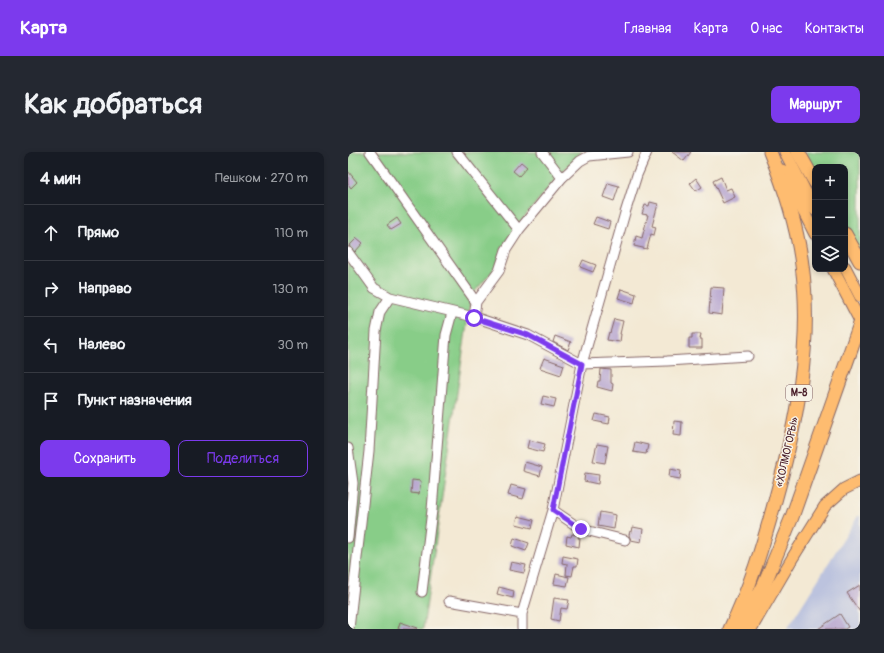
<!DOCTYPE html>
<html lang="ru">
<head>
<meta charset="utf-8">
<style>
	:root { --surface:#171b24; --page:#242831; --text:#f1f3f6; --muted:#9ea1a6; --line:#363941; --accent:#7c3aed }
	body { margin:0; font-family:Pangolin,sans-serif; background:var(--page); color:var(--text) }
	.controls { position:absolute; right:12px; top:12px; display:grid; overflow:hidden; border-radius:8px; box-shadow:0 2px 6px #0003 }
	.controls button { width:36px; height:36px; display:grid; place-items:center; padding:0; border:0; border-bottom:1px solid var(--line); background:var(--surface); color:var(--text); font:20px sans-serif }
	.stop { position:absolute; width:12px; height:12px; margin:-9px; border:3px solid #7c3aed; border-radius:50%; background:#fff }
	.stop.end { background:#7c3aed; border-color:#fff; box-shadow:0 1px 4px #0008 }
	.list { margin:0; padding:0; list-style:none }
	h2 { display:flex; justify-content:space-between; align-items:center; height:52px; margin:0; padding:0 16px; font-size:17px }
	h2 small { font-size:13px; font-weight:400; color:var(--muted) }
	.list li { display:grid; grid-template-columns:26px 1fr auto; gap:12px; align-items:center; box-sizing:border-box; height:56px; padding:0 16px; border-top:1px solid var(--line) }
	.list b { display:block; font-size:15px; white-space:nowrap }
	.list em { font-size:13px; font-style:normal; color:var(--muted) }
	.actions { display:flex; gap:8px; padding:12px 16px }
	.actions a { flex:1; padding:9px 0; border:1px solid var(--accent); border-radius:8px; text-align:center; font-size:14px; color:var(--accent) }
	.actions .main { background:var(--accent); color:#fff }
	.icon { flex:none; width:22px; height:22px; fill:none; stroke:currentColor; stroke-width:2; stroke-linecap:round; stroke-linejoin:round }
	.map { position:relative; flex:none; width:512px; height:477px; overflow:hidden; border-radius:8px }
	header { display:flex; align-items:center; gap:24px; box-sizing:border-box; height:56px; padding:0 20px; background:var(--accent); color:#fff }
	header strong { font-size:19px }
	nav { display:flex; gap:22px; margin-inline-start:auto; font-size:14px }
	.intro { display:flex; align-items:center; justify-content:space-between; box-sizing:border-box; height:96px; padding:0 24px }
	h1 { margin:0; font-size:28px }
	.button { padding:10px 18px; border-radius:8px; background:var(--accent); color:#fff; font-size:14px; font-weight:700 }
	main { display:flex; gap:24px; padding:0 24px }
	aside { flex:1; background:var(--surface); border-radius:8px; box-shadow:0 2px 6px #0003 }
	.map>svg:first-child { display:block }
	.industrial { fill:#bcc3de }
	.green { fill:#88cd88; stroke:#69765a }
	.building { fill:#b2a0ce }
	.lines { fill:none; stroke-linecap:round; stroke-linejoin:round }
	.minor-casing { stroke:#856666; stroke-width:11 }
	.major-casing { stroke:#856666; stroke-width:13 }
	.highway-casing { stroke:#856666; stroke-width:15 }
	.minor { stroke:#fff; stroke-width:9 }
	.major { stroke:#febc70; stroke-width:11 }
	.highway { stroke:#febc70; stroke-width:13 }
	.route { stroke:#7c3aed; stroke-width:5 }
	.labels { text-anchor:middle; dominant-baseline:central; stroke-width:3; stroke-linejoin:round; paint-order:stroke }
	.shield { fill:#f7f3e8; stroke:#7e5f64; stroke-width:1 }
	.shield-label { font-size:10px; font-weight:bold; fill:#4a1f2b }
	.street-label { font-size:11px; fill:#4a1f2b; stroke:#f7f3e8 }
</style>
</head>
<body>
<header>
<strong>Карта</strong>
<nav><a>Главная</a><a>Карта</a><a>О нас</a><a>Контакты</a></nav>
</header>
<div class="intro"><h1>Как добраться</h1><a class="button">Маршрут</a></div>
<main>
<aside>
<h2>4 мин<small>Пешком · 270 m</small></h2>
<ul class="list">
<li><svg class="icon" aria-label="ahead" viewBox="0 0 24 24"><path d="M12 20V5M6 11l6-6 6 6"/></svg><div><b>Прямо</b></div><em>110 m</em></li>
<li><svg class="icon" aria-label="right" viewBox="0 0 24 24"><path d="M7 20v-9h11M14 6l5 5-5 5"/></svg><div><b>Направо</b></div><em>130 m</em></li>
<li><svg class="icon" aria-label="left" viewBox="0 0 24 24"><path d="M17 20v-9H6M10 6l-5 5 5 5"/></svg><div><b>Налево</b></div><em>30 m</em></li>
<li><svg class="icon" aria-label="arrive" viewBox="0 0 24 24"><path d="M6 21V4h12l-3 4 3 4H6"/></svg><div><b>Пункт назначения</b></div></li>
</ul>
<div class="actions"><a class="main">Сохранить</a><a>Поделиться</a></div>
</aside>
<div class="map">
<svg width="512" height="477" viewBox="0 0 512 477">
	<rect width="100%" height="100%" fill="#f7f3e8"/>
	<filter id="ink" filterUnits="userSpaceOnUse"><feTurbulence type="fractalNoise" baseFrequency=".025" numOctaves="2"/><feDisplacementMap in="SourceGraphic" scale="8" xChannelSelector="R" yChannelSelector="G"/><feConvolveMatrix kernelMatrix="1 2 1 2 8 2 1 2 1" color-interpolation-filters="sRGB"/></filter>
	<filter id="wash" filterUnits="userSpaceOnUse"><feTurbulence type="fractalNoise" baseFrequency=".012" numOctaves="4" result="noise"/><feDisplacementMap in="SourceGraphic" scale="16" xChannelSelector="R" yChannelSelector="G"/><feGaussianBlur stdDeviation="0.9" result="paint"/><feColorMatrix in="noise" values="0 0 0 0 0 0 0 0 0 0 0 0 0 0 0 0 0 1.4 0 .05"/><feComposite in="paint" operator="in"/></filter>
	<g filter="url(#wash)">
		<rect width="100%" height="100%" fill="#f3e9d4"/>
		<path class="industrial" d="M510,364H512V477H439Z"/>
		<path class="green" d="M0,0H234L212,22L168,75L154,96L148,115L123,144L75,477H0Z
			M457,0H512V100L497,72V15H467V17Z"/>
		<g id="blocks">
			<path class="building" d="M324,0H343L336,9Z
				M173,10L179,15L171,24L165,19Z
				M0,19L9,30L3,36L0,32Z
				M373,25L378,38L383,36L387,45L375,51L365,29Z
				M348,26L354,35L348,39L342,31Z
				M260,31L271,34L266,49L255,45Z
				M302,50L310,52L304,74L308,75L306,83L303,82L299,97L286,94L288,84L294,86L300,63L294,62L297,53L301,54Z
				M248,65L262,70L260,77L245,72Z
				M49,66L53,72L43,78L39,73Z
				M9,86L15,91L7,100L1,94Z
				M235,108L248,113L245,120L232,115Z
				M363,135L376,136L374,163L361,161Z
				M273,137L288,142L286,151L270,146Z
				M266,167L275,169L272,182H273L272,190L259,188L261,180L262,181Z
				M344,182H353L352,187H354V196H341V186H344Z
				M207,184L223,190L220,198L205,190Z
				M196,206L216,213L213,223L192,216Z
				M253,217L263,218V231L265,232L264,239L249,235L250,229H252Z
				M195,244L208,247L206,255L193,252Z
				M248,262L262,265L261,272L246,269Z
				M326,269L334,270L333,284L325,283Z
				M181,288L197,292L195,300L179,296Z
				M287,290L300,293L298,302L285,300Z
				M249,292L260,294L257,311L245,309Z
				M177,310L194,315L192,324L175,319Z
				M322,317L333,319L332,327L321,325Z
				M237,321L251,323L250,332L236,329Z
				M64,328L73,329L71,342L63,341Z
				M163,333L178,337L175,347L160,343Z
				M252,360L268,363L266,377L250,374Z
				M170,364L186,368L184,376L168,372Z
				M285,375L295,377L293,390L283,388L281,383L282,379L284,380Z
				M224,382L231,383L230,386H232L231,395L218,392L219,384L223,385Z
				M166,386L181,391L178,399L164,394Z
				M215,404L230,407L229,414H226L224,424L218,423L219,412L214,411Z
				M163,410L178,413L176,421L161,418Z
				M208,422L221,425L219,434L206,432Z
				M512,433V460L499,441Z
				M151,435L166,439L165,446L149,442Z
				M206,446L221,448L219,457L213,456L211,469L203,467Z
				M492,462L500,475L497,477H470Z
				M52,470L70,476L69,477H50Z"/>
		</g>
	</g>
	<g filter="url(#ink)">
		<use href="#blocks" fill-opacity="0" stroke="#856666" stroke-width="1"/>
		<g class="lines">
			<defs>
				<path id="minor" d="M22,0L128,150
					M109,0L171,78
					M194,0L214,26
					M0,100L26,136L42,145L126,165L180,183L234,212L319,209L400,204
					M126,165L128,150L151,119L158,98L171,78L214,26L232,9L241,4L280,0
					M0,296L5,331L0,386
					M205,358L233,377L277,388
					M74,440L84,358L98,183L104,161
					M101,449L174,462
					M1,477L21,299L28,179L32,160L42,145
					M174,477V462L205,358L234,212L277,61L289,23L299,0"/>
				<path id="major" d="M437,0L467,58
					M434,18L467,82
					M497,115L512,144
					M485,117L512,169
					M403,477L445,405L477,354L496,337L512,329"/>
				<path id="highway" d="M450,0L467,30
					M497,82L512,109
					M382,477C402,436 415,393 427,349C448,273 465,192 454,113C449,74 437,36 422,0
					M393,477L416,433L444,365L512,172"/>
			</defs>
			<use href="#minor" class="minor-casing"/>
			<use href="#major" class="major-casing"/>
			<use href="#highway" class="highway-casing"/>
			<use href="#minor" class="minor"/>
			<use href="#major" class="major"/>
			<use href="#highway" class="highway"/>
		</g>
	</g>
	<g class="lines" filter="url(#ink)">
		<path class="route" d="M126,166L180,183L234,212L205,358L233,377"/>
	</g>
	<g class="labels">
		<rect class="shield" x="438" y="233" width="26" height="16" rx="3"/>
		<g class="shield-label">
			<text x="451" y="241">М-8</text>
		</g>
		<g class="street-label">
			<text transform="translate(439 300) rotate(-77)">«ХОЛМОГОРЫ»</text>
		</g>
	</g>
</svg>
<div class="controls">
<button>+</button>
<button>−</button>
<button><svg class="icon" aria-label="layers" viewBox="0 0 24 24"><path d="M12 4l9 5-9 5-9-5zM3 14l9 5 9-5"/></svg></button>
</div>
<div class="stop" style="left:126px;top:166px"></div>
<div class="stop end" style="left:233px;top:377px"></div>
</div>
</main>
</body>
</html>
